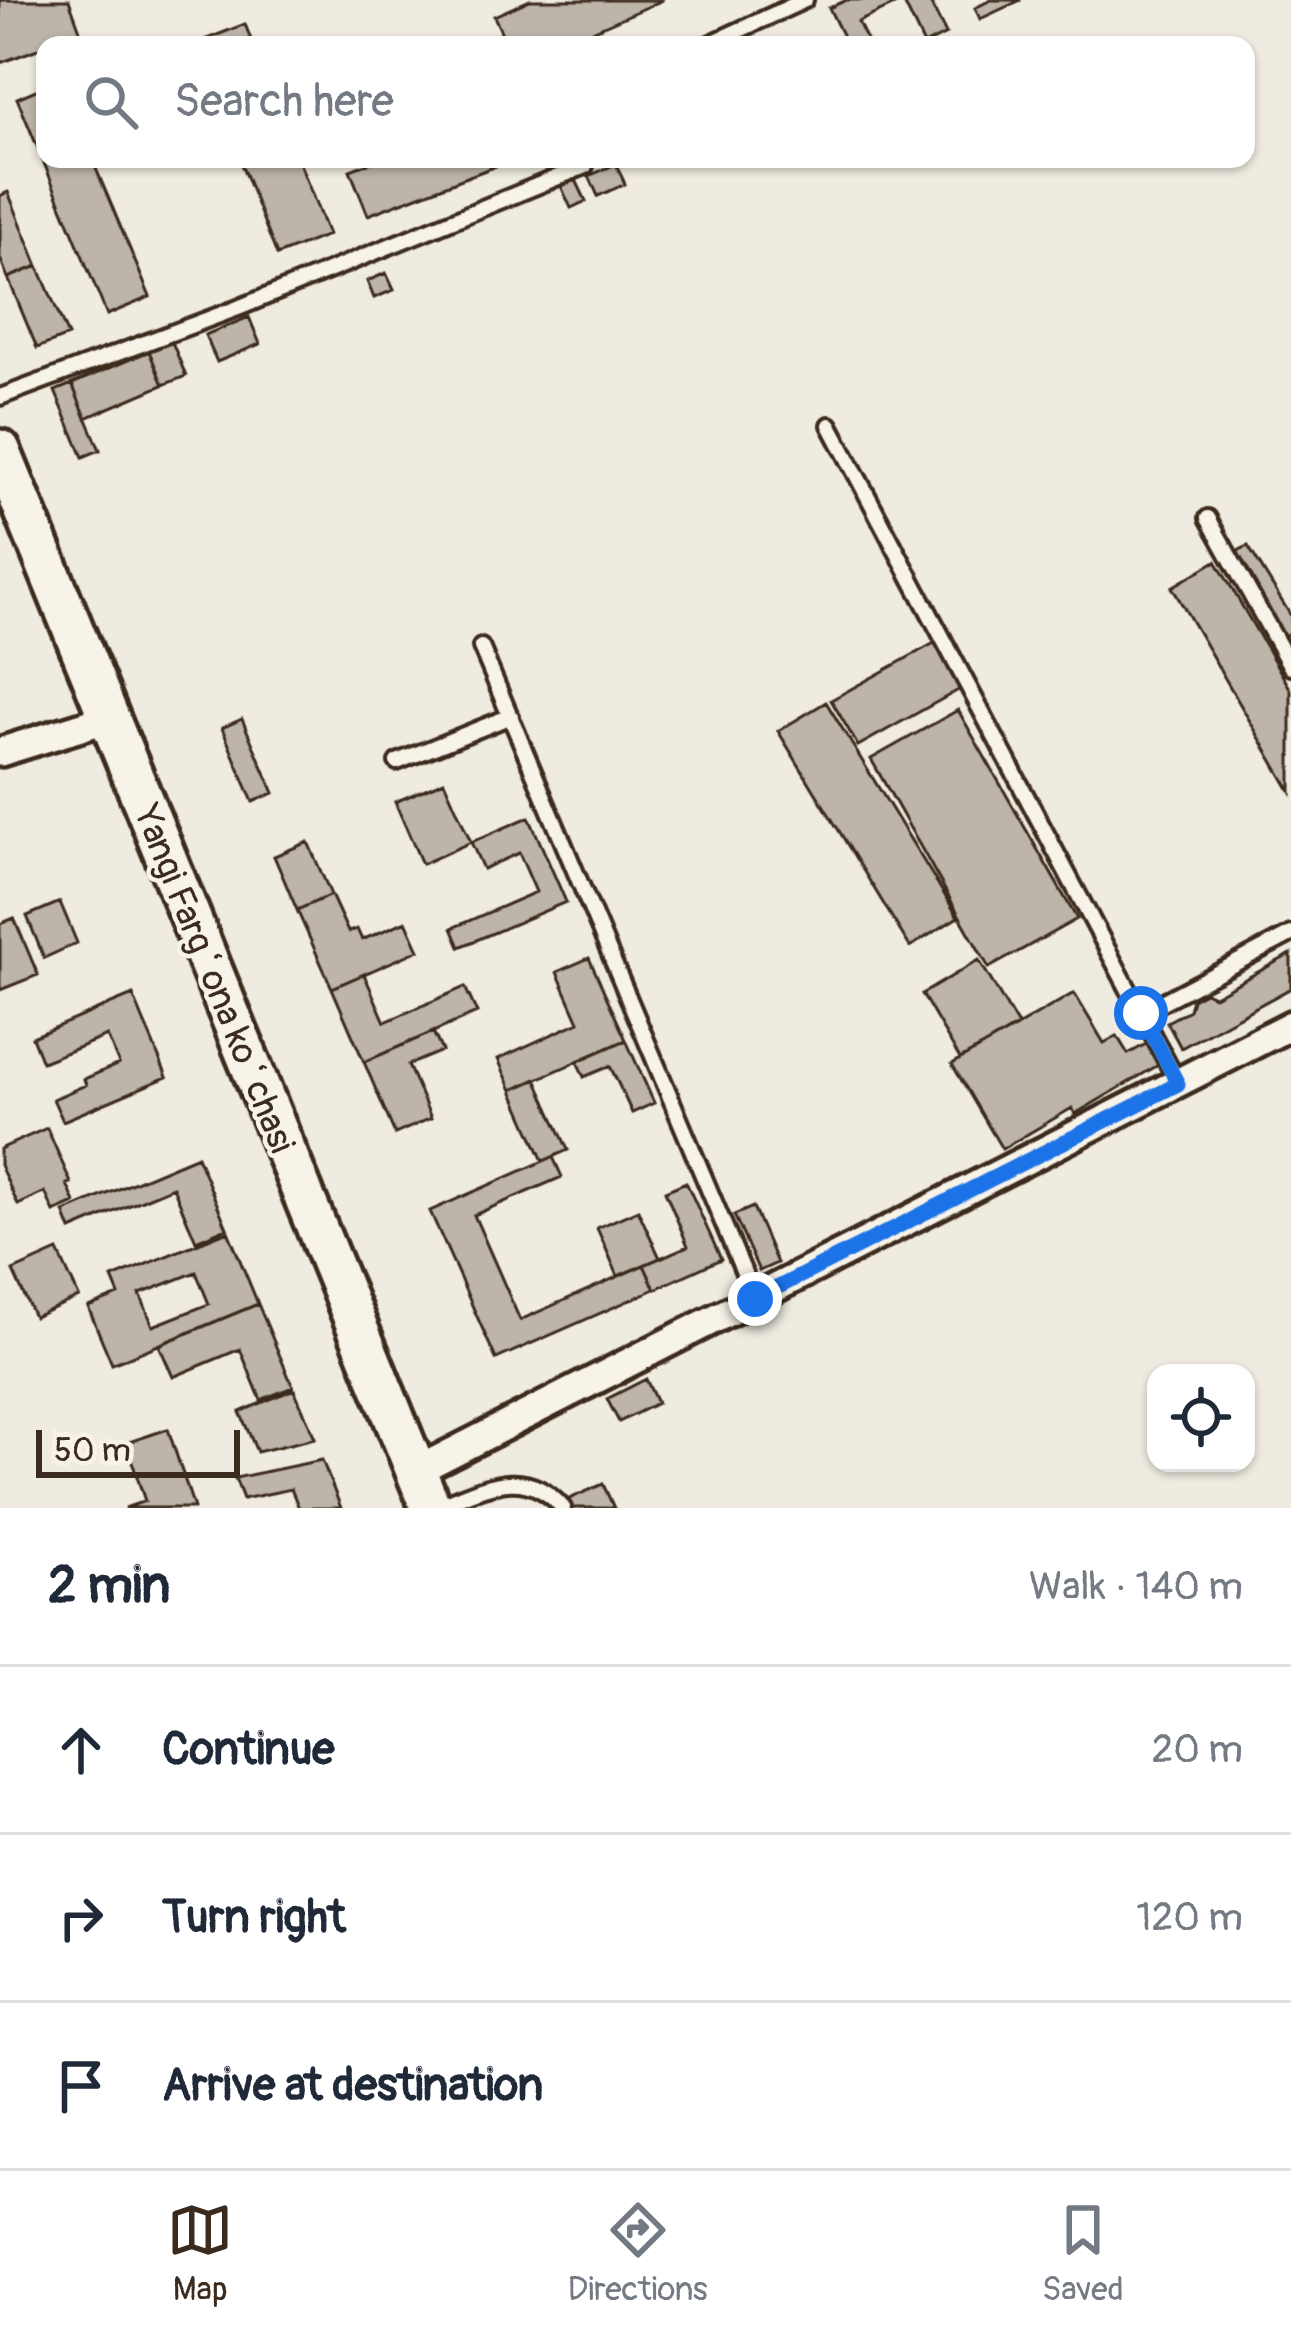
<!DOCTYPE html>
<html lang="en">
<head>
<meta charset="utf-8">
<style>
	:root { --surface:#fff; --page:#f6f6f7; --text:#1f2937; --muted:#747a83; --line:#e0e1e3; --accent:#3b2a1e }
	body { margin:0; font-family:Pangolin,sans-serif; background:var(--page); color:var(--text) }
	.controls { position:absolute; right:36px; bottom:36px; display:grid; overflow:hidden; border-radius:24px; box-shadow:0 3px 9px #0004 }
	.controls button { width:108px; height:108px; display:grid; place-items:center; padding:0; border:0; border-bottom:3px solid var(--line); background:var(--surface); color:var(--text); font:60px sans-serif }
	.scale { position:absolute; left:36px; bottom:30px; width:204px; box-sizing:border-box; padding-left:12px; border:6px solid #3b2a1e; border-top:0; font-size:33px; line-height:42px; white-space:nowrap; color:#3b2a1e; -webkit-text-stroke:9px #f7f3e8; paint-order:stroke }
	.stop { position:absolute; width:36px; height:36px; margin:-27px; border:9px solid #1a73e8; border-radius:50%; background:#fff }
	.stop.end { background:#1a73e8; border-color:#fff; box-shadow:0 3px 12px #0008 }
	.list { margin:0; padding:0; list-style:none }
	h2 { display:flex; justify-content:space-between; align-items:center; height:156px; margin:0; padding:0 48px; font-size:51px }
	h2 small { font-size:39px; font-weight:400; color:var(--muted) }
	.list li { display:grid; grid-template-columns:78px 1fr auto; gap:36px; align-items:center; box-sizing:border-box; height:168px; padding:0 48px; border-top:3px solid var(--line) }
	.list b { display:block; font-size:45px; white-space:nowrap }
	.list em { font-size:39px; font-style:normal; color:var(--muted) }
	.icon { flex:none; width:66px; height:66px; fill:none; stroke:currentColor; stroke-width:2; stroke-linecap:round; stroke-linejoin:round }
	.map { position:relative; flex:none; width:1291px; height:1508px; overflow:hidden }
	.search { position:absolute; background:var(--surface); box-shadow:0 3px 9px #0004; left:36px; right:36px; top:36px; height:132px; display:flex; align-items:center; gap:30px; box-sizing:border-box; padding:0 42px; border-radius:24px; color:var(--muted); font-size:45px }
	.sheet { height:660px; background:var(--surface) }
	nav { display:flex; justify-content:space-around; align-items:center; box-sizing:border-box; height:168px; border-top:3px solid var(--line); background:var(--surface); font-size:33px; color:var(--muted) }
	nav a { display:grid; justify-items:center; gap:6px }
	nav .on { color:var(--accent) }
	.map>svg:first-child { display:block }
	.building { fill:#bdb5aa; stroke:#3b2a1e; stroke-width:3; fill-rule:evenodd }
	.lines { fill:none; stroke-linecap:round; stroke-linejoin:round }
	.service-casing { stroke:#3b2a1e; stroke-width:22 }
	.minor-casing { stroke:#3b2a1e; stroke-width:36 }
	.secondary-casing { stroke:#3b2a1e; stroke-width:48 }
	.service { stroke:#f7f3e8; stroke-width:14 }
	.minor { stroke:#f7f3e8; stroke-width:27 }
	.secondary { stroke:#f7f3e8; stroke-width:39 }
	.route { stroke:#1a73e8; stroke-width:15 }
	.labels { text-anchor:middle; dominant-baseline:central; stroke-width:9; stroke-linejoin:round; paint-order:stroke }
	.street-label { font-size:36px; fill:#3b2a1e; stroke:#f7f3e8 }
</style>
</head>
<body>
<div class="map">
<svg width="1291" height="1508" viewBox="0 0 1291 1508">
	<rect width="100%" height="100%" fill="#efebe0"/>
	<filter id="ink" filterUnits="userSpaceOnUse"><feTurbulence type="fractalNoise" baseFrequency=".00833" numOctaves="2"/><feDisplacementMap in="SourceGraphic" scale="24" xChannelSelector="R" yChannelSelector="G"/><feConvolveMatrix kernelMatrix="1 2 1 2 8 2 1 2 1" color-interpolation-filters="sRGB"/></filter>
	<g filter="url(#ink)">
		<path class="building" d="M0,0H69L81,33L0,63Z
			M530,0H663L560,45H507L494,16Z
			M847,0H929L946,34L924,45L903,1L858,22L869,45H847L829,8Z
			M991,0H1021L980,19L975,8Z
			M245,24L253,45H194V44Z
			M45,86V159H92L150,297L107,315L17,98Z
			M239,159H298L328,235L277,255Z
			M379,159H514L368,215L350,170Z
			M616,164L625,184L598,196L589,176Z
			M576,180L586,201L571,208L561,186Z
			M8,192L38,266L8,278L0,258V196Z
			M38,266L68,336L37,348L8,278Z
			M386,273L394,290L374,298L367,281Z
			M249,317L260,344L217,362L205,335Z
			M172,342L186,376L163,385L149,351Z
			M149,351L163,385L86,418L72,384Z
			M72,384L100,450L83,457L55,391Z
			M1248,546L1291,616V632L1283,637L1234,553Z
			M1216,561L1291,690V792L1172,587Z
			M938,641L964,687L858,746L831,700Z
			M826,702L958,917L910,947L778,731Z
			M958,710L1077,919L989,968L871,759Z
			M242,719L274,793L253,802L222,728Z
			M444,781L471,842L422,864L395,802Z
			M529,817L566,902L460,947L452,928L536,892L519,853L483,869L471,842Z
			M308,842L331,895L297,910L274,856Z
			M331,895L348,932L357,929L362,940L406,921L419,950L332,988L297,910Z
			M60,902L77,943L44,958L27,916Z
			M14,918L38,975L0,990V924Z
			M1291,954V988L1181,1048L1167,1022L1189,1010L1192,999L1205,992L1214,996Z
			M589,958L626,1040L512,1090L498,1059L579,1022L557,972Z
			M979,960L1018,1026L960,1059L922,994Z
			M364,974L385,1022L465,987L477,1013L364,1062L332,988Z
			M1074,993L1104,1043L1117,1036L1128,1054L1148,1043L1160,1064L1075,1114L1072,1108L1002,1149L952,1064Z
			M133,995L167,1077L63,1121L53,1099L86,1085L84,1079L119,1064L107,1036L42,1062L32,1037Z
			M433,1032L442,1051L408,1065L431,1118L395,1134L364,1062Z
			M626,1040L654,1103L632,1113L610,1066L584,1077L577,1061Z
			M536,1079L568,1150L543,1161L512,1090Z
			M47,1128L71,1183L67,1184L75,1203L54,1212L45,1192L18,1205L0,1165V1149Z
			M197,1156L227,1228L196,1241L173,1187L71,1230L64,1212Z
			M553,1157L562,1177L474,1215L520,1320L644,1265L655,1289L496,1359L430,1211Z
			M686,1182L721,1259L655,1289L644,1265L688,1246L665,1191Z
			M753,1207L777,1263L759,1271L734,1215Z
			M638,1210L660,1258L618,1276L597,1228Z
			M228,1231L258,1304L112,1364L88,1307L119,1295L112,1278ZM196,1272L209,1304L153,1326L140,1294Z
			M58,1251L79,1297L34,1317L13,1271Z
			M258,1304L293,1387L261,1400L240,1349L173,1377L159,1345Z
			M646,1379L657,1403L619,1422L607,1399Z
			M294,1389L315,1438L257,1452L240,1412Z
			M168,1429L194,1508H125L145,1501L126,1443Z
			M322,1460L341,1508H299L291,1489L243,1499L235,1478Z
			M603,1484L614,1508H570L567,1500Z"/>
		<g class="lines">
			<defs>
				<path id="service" d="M707,45L805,0
					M0,397L238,308L585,166L587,159
					M830,425L1178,1083
					M1208,518L1291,667
					M481,647L755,1299
					M397,762L511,716
					M1141,1013L1291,934
					M437,1506C484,1488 524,1463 563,1508"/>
				<path id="minor" d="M0,752L109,718
					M414,1472L1291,1025"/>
				<path id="secondary" d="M0,450L431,1508"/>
			</defs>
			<use href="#service" class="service-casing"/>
			<use href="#minor" class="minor-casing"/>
			<use href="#secondary" class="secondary-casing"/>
			<use href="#service" class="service"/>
			<use href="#minor" class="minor"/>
			<use href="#secondary" class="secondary"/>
		</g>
	</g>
	<g class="lines" filter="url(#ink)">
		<path class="route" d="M755,1299L1178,1084L1141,1013"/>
	</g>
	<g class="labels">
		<g class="street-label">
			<text transform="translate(214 979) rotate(68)">Yangi Fargʻona koʻchasi</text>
		</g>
	</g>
</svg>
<div class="controls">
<button><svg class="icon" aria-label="locate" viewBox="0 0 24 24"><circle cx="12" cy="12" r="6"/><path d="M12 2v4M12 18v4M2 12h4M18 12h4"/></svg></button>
</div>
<div class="scale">50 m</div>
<div class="stop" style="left:1141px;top:1013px"></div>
<div class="stop end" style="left:755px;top:1299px"></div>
<div class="search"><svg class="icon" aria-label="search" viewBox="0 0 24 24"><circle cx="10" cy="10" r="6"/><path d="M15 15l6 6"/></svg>Search here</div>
</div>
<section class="sheet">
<h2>2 min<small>Walk · 140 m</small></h2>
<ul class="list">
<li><svg class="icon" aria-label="ahead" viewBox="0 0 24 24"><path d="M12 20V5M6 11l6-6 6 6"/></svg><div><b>Continue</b></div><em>20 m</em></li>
<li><svg class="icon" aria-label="right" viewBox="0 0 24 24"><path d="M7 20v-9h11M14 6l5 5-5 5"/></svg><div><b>Turn right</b></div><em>120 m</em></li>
<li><svg class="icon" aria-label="arrive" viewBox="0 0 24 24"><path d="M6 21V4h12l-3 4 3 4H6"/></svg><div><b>Arrive at destination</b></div></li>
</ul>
</section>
<nav>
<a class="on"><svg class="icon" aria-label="map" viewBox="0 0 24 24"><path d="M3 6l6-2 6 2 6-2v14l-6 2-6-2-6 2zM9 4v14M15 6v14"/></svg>Map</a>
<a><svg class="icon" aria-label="directions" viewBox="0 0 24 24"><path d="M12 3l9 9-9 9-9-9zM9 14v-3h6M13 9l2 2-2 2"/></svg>Directions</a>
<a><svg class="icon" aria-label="saved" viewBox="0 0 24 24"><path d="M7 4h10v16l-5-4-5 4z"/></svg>Saved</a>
</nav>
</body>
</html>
